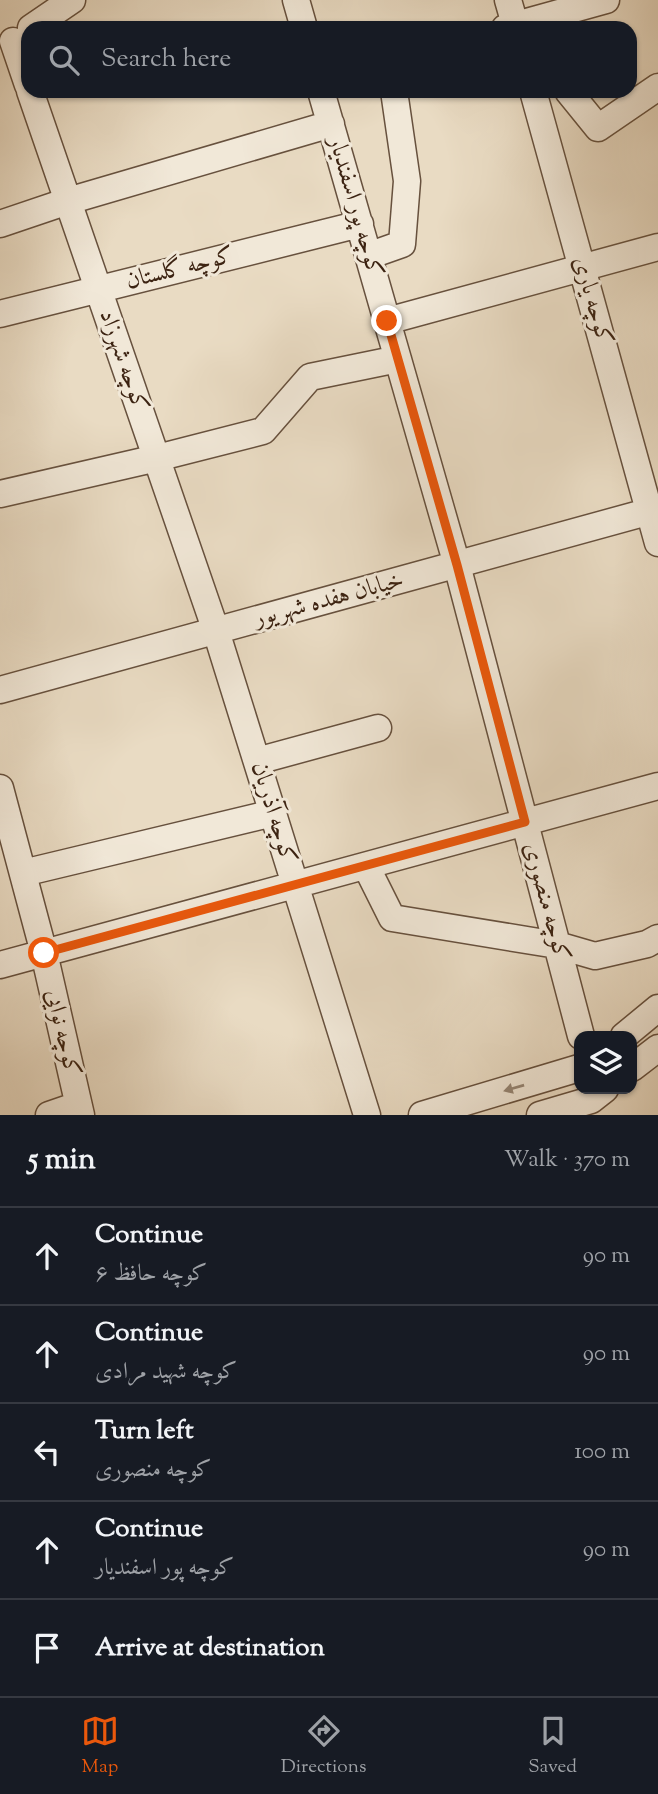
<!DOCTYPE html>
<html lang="en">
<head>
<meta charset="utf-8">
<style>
	:root { --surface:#171b24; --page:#20242c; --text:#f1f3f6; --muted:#9ea1a6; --line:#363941; --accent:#ea580c }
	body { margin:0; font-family:"Sorts Mill Goudy",Amiri,serif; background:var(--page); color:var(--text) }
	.controls { position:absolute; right:21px; bottom:21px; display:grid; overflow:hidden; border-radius:14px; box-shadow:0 2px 5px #0004 }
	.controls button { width:63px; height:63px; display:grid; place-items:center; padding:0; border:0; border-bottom:2px solid var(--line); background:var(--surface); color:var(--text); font:35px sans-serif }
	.stop { position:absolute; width:21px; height:21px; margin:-16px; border:5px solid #ea580c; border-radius:50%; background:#fff }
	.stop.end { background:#ea580c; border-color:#fff; box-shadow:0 2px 7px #0008 }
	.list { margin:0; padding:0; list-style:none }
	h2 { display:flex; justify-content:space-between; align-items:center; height:91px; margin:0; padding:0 28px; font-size:30px }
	h2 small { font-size:23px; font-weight:400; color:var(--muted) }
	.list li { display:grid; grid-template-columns:46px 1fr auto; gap:21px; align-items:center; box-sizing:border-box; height:98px; padding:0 28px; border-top:2px solid var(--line) }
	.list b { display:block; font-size:26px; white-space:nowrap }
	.list p { margin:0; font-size:23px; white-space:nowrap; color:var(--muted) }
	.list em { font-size:23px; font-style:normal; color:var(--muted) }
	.icon { flex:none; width:38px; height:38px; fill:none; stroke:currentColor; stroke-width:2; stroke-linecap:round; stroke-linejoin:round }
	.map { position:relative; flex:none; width:658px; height:1115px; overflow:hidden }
	.search { position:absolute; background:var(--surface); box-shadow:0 2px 5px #0004; left:21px; right:21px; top:21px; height:77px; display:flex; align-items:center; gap:18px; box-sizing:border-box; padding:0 24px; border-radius:21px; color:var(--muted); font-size:26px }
	.sheet { height:581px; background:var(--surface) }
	nav { display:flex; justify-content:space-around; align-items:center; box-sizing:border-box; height:98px; border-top:2px solid var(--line); background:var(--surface); font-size:19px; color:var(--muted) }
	nav a { display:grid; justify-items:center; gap:4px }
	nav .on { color:var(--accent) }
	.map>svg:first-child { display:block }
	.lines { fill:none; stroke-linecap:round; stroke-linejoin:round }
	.minor-casing { stroke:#67513e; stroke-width:29 }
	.minor { stroke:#f1e8d8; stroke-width:26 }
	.oneway { fill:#968675 }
	.route { stroke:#ea580c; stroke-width:9 }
	.labels { text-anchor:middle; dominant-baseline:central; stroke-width:6; stroke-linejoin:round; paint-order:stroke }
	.street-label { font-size:24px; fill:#3c2312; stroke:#f1e8d8 }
</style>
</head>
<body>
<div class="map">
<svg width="658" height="1115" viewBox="0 0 658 1115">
	<rect width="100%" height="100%" fill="#e9dbc3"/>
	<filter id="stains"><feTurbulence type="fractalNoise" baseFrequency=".00286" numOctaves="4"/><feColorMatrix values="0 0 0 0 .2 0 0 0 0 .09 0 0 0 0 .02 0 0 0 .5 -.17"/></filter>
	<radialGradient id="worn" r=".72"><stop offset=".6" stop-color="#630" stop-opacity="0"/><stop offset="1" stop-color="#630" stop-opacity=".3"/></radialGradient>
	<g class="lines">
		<defs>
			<path id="minor" d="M296,0L304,28
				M508,0L516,28
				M31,28L72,0
				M505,28L606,0
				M13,41L28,85
				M30,91L216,631L367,1115
				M321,91L457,565L581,1036
				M533,91L658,543
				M568,91L598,128L658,87
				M0,224L68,201L331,124
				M368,256L402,244L407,181L394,91
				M0,314L360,224
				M387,321L658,247
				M0,494L157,458L263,431L310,377L398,359
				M0,690L658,509
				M257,761L378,728
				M0,788L44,953L81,1115
				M366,866L392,918L557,945L595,956L647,944L658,938
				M23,873L273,813
				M0,965L658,786
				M624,1036L658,1008
				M632,1068L658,1048
				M49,1115L78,1105
				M422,1115L579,1068
				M540,1115L591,1100L605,1089"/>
		</defs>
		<use href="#minor" class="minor-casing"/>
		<use href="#minor" class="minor"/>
	</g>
	<defs><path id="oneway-solid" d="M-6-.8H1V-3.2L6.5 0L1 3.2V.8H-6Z" transform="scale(1.75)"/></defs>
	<use class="oneway" href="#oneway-solid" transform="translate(514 1088) rotate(164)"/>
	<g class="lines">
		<path class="route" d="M44,953L525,822L457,565L387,321"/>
	</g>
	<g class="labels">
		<g class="street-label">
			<text transform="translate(355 207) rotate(74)">کوچه پور اسفندیار</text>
			<text transform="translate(180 269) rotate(-14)">کوچه گلستان</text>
			<text transform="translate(592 301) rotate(74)">کوچه یاری</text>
			<text transform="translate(123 361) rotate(71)">کوچه شهرزاد</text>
			<text transform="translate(329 600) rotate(-15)">خیابان هفده شهریور</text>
			<text transform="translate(273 813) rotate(73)">کوچه آذریان</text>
			<text transform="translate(546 902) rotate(75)">کوچه منصوری</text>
			<text transform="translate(62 1033) rotate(77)">کوچه نوایی</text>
		</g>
	</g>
	<rect width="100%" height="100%" filter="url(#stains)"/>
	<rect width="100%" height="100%" fill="url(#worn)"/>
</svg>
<div class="controls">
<button><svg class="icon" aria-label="layers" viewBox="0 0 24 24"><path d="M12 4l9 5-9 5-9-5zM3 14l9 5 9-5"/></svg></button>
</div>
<div class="stop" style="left:44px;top:953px"></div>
<div class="stop end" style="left:387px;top:321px"></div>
<div class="search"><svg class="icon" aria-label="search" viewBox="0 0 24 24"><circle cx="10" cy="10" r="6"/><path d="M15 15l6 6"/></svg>Search here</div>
</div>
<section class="sheet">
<h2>5 min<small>Walk · 370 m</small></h2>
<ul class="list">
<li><svg class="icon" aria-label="ahead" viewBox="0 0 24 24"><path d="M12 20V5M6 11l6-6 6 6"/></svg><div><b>Continue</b><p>کوچه حافظ ۶</p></div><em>90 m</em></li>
<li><svg class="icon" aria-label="ahead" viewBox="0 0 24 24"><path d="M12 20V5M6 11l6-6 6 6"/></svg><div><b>Continue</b><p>کوچه شهید مرادی</p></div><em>90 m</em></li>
<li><svg class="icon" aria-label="left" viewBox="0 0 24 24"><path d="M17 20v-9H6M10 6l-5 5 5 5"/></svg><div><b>Turn left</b><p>کوچه منصوری</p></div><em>100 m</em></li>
<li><svg class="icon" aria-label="ahead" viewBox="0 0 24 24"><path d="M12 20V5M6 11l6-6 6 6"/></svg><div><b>Continue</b><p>کوچه پور اسفندیار</p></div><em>90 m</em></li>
<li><svg class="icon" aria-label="arrive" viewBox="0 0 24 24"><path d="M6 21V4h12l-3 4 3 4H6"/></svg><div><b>Arrive at destination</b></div></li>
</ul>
</section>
<nav>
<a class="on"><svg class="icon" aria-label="map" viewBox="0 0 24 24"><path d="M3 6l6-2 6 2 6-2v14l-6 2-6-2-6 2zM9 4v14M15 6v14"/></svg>Map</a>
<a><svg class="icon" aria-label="directions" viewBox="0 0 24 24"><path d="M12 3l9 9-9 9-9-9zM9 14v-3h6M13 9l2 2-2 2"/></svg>Directions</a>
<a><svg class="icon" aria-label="saved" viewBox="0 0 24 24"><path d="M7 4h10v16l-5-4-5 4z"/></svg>Saved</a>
</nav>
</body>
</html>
